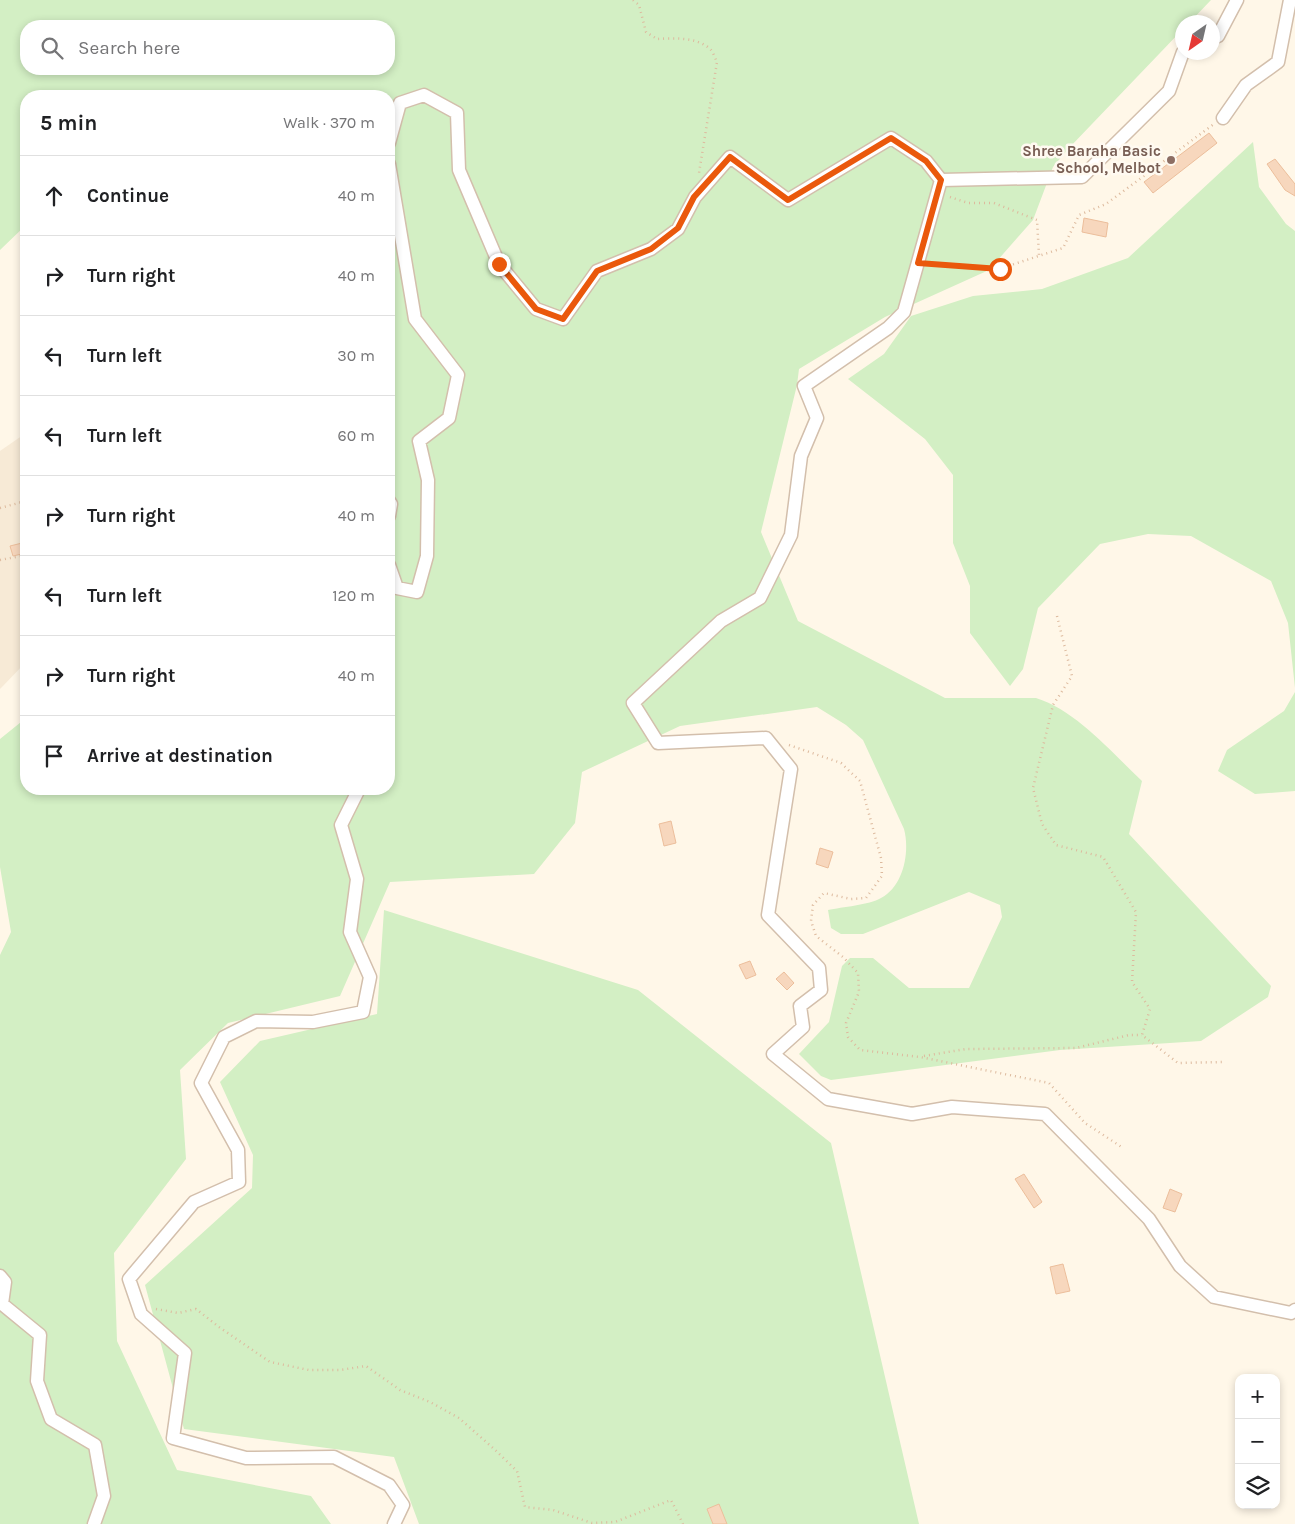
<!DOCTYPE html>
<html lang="en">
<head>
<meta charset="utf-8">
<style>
	:root { --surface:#fff; --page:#f2f2f2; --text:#202124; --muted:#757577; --line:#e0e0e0 }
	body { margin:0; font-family:Karla,sans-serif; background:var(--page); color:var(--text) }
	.controls { position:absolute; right:15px; bottom:15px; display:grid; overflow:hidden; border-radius:10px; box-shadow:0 2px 8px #0003 }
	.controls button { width:45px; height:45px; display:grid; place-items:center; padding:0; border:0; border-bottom:1px solid var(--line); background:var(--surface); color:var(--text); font:25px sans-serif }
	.compass { position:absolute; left:1175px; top:15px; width:45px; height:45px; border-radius:50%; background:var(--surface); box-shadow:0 2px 8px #0003; rotate:214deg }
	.stop { position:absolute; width:15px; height:15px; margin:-11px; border:4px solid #ea580c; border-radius:50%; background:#fff }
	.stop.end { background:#ea580c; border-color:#fff; box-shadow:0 1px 5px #0008 }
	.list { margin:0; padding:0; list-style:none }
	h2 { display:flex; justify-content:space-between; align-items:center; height:65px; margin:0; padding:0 20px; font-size:21px }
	h2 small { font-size:16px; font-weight:400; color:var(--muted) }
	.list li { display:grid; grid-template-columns:32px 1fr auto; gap:15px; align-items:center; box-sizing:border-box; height:80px; padding:0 20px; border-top:1px solid var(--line) }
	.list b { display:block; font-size:19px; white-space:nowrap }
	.list em { font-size:16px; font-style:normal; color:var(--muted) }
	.icon { flex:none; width:28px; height:28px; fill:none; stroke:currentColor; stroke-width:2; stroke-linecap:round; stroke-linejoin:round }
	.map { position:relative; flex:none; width:1295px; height:1524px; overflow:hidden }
	.search { position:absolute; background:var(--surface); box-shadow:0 2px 8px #0003; left:20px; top:20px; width:375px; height:55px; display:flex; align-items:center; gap:12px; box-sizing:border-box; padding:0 18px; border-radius:20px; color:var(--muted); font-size:19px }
	.panel { position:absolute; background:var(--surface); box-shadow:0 2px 8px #0003; left:20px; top:90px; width:375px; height:705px; border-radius:20px }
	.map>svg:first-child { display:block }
	.residential { fill:#f7ead6 }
	.green { fill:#d3efc4; fill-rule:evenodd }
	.building { fill:#f7d7bd; stroke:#ecbe9b }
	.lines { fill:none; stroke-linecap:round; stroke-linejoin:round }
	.minor-casing { stroke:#d3bfac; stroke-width:15 }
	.path { stroke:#ddba9e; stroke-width:2.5; stroke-dasharray:1 4; stroke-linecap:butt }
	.minor { stroke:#fff; stroke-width:12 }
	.route { stroke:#ea580c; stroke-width:6 }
	.education-dot { fill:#8d6e63; stroke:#fffaf1; stroke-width:2 }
	.labels { text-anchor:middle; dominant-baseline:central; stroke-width:5; stroke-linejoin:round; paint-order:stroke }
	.education-label { font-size:15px; font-weight:bold; fill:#785e54; stroke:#fffaf1; text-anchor:end }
</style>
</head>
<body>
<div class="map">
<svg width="1295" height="1524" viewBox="0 0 1295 1524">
	<rect width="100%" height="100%" fill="#fff7e8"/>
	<path class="residential" d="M26,433V662L0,689V451Z"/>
	<path class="green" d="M0,0H1211L1190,22H1182V30L1069,148L1053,167L1033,220L989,270L885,317L799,369L797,385L761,532L798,621L945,698H1036C1077,711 1111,752 1142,781L1129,834L1271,986L1268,997L1201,1041L1060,1050L831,1080L821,1076L799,1054L829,1022L842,966L850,958H873L909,988H969L1002,917L1000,905L969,892L863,934H841L831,928L828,910C842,907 869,905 881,898C904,886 910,851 904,829L863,740L846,725L817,707L680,726L582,772L575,823L534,874L390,882L340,996L228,1023L180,1070L186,1159L114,1253L117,1341L177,1470L311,1496L331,1524H0V955L11,932L0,867V739L26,718V789H389V96H26V225L0,250ZM26,26H389V69H26Z
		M1253,142L1259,187L1286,224L1295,231V688L1288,623L1271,581L1191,536L1148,534L1100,544L1038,608L1023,669L1010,686L970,633V586L953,543V475L925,439L848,379L884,354L911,316L973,296L1042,289L1128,258Z
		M1295,692V791L1255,794L1218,771L1227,750L1284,711Z
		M384,910L638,990L831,1143L919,1524H419L394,1457L184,1429L145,1285L252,1188L253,1155L220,1082L260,1041L377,1014Z"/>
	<path class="building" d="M1209,133L1217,143L1153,193L1144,182Z
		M1275,159L1295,184V196L1285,190L1267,164Z
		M1084,218L1108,223L1106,237L1082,232Z
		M26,542V553L13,556L10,546Z
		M671,821L676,843L664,846L659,824Z
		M820,848L833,852L828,868L816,864Z
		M750,961L756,975L746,979L739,965Z
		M784,972L794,983L787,990L776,979Z
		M1024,1174L1042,1202L1034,1208L1015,1179Z
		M1170,1189L1182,1194L1175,1212L1163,1208Z
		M1063,1264L1070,1291L1056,1294L1050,1267Z
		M719,1504L727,1524H713L707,1509Z"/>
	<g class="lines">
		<defs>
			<path id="minor" d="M1212,38L1218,36L1237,0
				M1223,118L1246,85L1278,62L1290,0
				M389,143L400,103L424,95L457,113L459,170L499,264L536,309L563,319L597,271L651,249L678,229L695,197L730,157L788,200L891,138L926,161L941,180L1082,177L1169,91L1183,52
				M389,164L415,319L458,375L449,418L419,441L428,480L427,556L417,592L397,588L389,565
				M941,180L904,312L888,328L804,386L817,418L801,456L791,535L760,598L721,621L633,703L658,743L766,738L791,769L768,915L819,968L821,990L800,1006L803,1027L773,1054L828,1099L912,1114L952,1107L1045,1114L1149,1219L1180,1266L1214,1297L1291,1313L1295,1310
				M389,501L391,504L389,516
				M359,789L341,825L357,879L350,932L370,977L363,1012L313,1022L256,1021L224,1037L201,1083L238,1150L239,1182L194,1202L129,1279L141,1314L185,1353L173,1438L246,1458L334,1457L389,1485L403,1505L394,1524
				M0,1276L5,1282L2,1304L40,1335L37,1381L51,1419L95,1445L104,1496L94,1524"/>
		</defs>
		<use href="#minor" class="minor-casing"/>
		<path class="path" d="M633,0L639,5L646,32L657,39C673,38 696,37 709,48C713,51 715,58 717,62L699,173
			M950,197L968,203H994L1037,220L1039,255
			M929,263L999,269L1063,248L1079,215L1106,204L1214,124
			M0,508L26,501
			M0,560L26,555
			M1057,616L1072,676L1053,705L1033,788L1042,824L1056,845L1103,857L1136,912L1132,982L1150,1009L1142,1035L1178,1063L1223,1062
			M789,745L841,763L860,781L881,858L882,876L866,898L851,899L824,893L813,905L811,921L816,936L843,957L858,973L859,992L846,1023L848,1037L860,1050L920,1057L1049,1083L1085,1123L1123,1148
			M924,1056L966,1049L1076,1048L1129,1035H1142
			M156,1309L178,1313L196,1309L219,1327L270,1362L309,1370H340L366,1366L400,1390L430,1402L459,1418L493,1448L517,1471L525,1507L553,1510L592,1523L615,1522L671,1500L683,1524"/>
		<use href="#minor" class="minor"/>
	</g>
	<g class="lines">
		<path class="route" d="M499,264L536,309L563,319L597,271L651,249L678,228L694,197L730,157L788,200L891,138L926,161L941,180L918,263L1000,269"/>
	</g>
	<circle class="education-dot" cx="1171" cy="160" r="5"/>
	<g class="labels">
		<g class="education-label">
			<text x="1161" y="151">Shree Baraha Basic<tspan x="1161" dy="17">School, Melbot</tspan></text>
		</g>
	</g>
</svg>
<div class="controls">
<button>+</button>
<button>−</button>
<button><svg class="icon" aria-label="layers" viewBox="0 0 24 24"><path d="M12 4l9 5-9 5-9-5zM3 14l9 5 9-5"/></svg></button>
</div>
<svg class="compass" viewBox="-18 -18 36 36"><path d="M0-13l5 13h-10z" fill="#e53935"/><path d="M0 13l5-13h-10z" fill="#757577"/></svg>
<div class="stop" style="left:1000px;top:269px"></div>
<div class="stop end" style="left:499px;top:264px"></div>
<div class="search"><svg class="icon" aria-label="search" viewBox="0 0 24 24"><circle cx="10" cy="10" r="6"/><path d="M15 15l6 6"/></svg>Search here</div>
<section class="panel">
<h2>5 min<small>Walk · 370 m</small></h2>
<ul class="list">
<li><svg class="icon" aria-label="ahead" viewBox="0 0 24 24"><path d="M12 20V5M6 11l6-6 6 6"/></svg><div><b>Continue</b></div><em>40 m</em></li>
<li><svg class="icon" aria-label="right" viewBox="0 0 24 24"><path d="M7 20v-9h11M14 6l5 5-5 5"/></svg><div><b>Turn right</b></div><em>40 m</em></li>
<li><svg class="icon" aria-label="left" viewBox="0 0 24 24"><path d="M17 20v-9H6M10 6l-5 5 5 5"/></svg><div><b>Turn left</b></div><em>30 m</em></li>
<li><svg class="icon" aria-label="left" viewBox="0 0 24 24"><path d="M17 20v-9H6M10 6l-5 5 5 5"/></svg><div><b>Turn left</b></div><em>60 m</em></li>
<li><svg class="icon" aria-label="right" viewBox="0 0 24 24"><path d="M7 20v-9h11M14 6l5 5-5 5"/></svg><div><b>Turn right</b></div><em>40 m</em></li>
<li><svg class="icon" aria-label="left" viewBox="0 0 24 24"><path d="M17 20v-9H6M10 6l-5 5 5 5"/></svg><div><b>Turn left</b></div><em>120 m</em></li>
<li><svg class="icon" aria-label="right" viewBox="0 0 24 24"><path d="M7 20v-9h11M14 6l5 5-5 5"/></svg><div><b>Turn right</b></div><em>40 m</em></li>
<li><svg class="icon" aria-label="arrive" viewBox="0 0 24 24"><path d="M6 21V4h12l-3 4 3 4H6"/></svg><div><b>Arrive at destination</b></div></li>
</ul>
</section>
</div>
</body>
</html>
